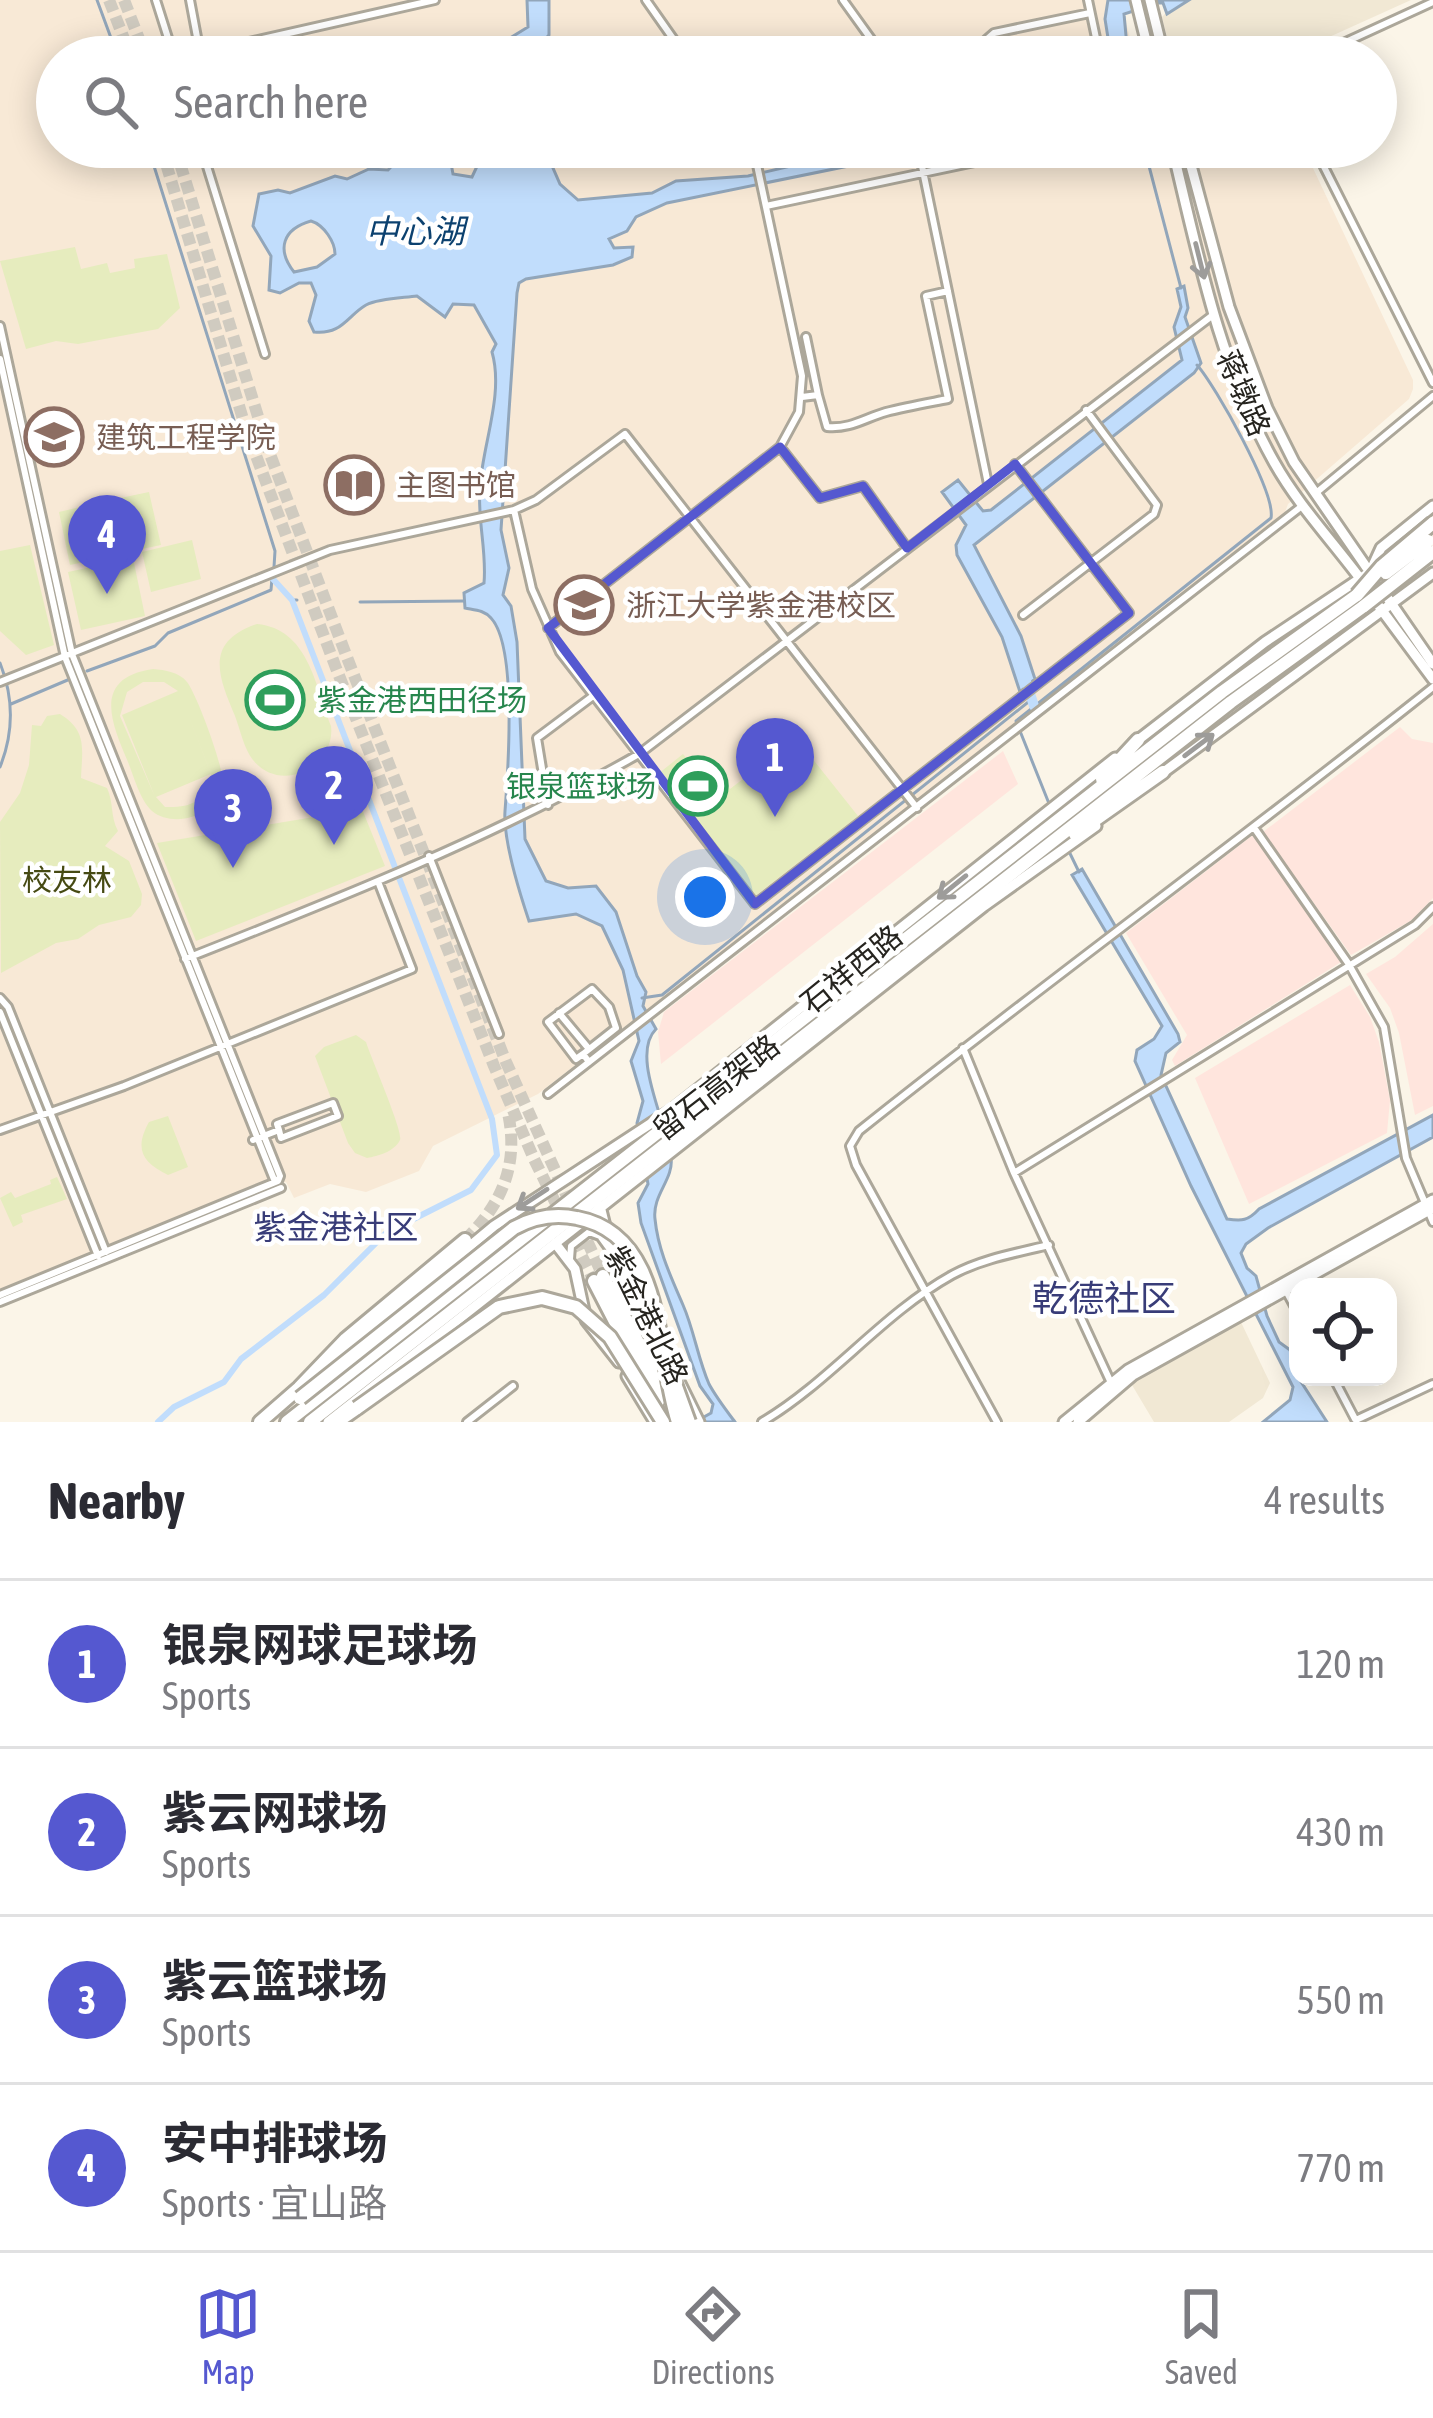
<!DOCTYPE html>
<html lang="en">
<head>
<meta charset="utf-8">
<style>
	:root { --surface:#fff; --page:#f2f2f3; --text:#2b2b33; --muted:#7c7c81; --line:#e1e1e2; --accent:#5558d0 }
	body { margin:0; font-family:"Asap Condensed","Noto Sans SC",sans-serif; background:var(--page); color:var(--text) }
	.controls { position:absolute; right:36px; bottom:36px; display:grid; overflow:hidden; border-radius:24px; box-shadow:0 6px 30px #0003 }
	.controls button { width:108px; height:108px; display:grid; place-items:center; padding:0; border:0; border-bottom:3px solid var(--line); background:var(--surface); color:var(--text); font:60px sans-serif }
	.you { position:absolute; left:705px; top:897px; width:42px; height:42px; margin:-30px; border:9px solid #fff; border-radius:50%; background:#1a73e8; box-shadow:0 0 0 18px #1a73e833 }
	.badge { display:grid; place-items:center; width:78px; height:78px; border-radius:50%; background:var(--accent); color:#fff; font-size:39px; font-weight:700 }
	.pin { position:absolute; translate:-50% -99px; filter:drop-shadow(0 3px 6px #0008) }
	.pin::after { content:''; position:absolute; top:63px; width:42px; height:36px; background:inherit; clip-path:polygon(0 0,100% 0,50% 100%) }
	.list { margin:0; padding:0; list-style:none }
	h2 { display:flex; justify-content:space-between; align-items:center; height:156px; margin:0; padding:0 48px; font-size:51px }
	h2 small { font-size:39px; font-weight:400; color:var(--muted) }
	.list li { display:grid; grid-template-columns:78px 1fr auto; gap:36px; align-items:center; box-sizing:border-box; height:168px; padding:0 48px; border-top:3px solid var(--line) }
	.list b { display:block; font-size:45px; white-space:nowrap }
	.list p { margin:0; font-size:39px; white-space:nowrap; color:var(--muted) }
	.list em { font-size:39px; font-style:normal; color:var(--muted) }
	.icon { flex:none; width:66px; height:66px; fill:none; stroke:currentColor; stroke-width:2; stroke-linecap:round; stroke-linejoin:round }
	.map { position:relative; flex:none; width:1433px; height:1422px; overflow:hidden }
	.search { position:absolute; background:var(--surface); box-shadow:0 6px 30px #0003; left:36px; right:36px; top:36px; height:132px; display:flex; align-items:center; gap:30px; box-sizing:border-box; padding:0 42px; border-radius:66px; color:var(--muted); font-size:45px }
	.sheet { height:828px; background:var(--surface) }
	nav { display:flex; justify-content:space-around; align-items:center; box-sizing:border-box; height:168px; border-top:3px solid var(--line); background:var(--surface); font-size:33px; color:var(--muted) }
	nav a { display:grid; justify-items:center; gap:6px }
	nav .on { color:var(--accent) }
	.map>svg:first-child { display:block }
	.built { fill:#f1e8d4 }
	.industrial { fill:#ffe5dd }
	.education { fill:#f8e9d6 }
	.green { fill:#e6ecbe; fill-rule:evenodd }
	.water { fill:#c1ddfc; stroke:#92a6ba; stroke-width:3; fill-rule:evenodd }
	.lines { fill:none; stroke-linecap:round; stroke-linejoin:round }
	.stream { stroke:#92a6ba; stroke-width:3 }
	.canal { stroke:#c1ddfc; stroke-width:6 }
	.river { stroke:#c1ddfc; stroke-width:10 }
	.highway-tunnel { stroke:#d0cbc0; stroke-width:12; stroke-dasharray:12 6; stroke-linecap:butt }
	.minor-casing { stroke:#aca79a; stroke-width:12 }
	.major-casing { stroke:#aca79a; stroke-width:15 }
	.highway-casing { stroke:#aca79a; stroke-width:18 }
	.minor { stroke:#fff; stroke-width:6 }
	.major { stroke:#fff; stroke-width:9 }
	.highway { stroke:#fff; stroke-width:12 }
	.highway-bridge-casing { stroke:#aca79a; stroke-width:18; stroke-linecap:butt }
	.highway-bridge { stroke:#fff; stroke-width:12 }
	.oneway { stroke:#9d9c9a }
	.marked { fill:none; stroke:#5558d0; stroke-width:9; stroke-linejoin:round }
	.labels { text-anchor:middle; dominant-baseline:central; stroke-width:9; stroke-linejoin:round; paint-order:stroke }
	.street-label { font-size:30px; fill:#26241f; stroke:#fff }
	.education-label { font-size:30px; fill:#785e54; stroke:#fff; text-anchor:start }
	.leisure-label { font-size:30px; fill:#27864d; stroke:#fff; text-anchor:start }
	.park-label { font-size:30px; fill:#464a13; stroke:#fff }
	.water-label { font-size:33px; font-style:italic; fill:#0c416f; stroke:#fff }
	.neighbourhood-label { font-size:33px; fill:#383c78; stroke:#fff }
	.quarter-label { font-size:36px; fill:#383c78; stroke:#fff }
</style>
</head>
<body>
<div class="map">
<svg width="1433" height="1422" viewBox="0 0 1433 1422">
	<rect width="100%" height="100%" fill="#fbf5e8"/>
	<path class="built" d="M1178,0H1411L1285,57H1172L1162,17Z
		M1239,1318L1270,1383L1263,1398L1229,1422H1154L1132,1385L1144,1372Z"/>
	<path class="industrial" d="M1400,727L1412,739L1433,743V898L1412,920L1351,955L1263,832Z
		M1003,751L1018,784L661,1064L658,1032L664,1012Z
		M1253,835L1341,962L1175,1066L1172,1060L1187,1035L1126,933Z
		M1433,924V1106L1415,1115L1399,1033L1390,1008L1366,974L1395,957Z
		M1350,985L1370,1017L1379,1042L1390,1100L1387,1133L1249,1204L1195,1078Z"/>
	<path class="education" d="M0,0H1120L1135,57H57V147H1303L1413,380V389L1409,399L1288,504L1284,515L538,1094L433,1146L419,1171L366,1192L330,1184L294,1198L286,1182L0,1297Z"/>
	<path class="green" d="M75,247L81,269L107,263L110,273L135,268L134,259L167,254L180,308L158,329L78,344L56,341L26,349L0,261Z
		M149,492L161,545L118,554L106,501Z
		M101,502L113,556L70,565L59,512Z
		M192,540L201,579L151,592L142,552Z
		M30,545L54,645L26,655L0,631V551Z
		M133,558L145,616L81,630L68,572Z
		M257,624C308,629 315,684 331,726C336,766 281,795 253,760C244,749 240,729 235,716C218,676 204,642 257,624Z
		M153,669C165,670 179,672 187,682C197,695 222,763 222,778C222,791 214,802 205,810C192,821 166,823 152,811C140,800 134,777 128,762C111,722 92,678 153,669ZM164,682L178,691L122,715L155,797L120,716L127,692L143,682ZM179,691L213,779C205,802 189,808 165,807L156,797L211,774Z
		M60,714C88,731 82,750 81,778L107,788C114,803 110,816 118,831L105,846L129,861L142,894L141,905L131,917L99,925L78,939L56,943L1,973L0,822L20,793L29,765L32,725L41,726L47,716Z
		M796,738L858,816L755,896L658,774L683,754L700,775L713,767L730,789Z
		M362,809L385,866L196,941L157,843Z
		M356,1035L366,1042C371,1058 404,1133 400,1140C394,1152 378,1156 367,1158L355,1153L348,1143L315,1056L324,1047Z
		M168,1116L188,1167L168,1175C142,1162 134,1149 149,1122Z
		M57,1177L67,1199L21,1215L23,1222L13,1227L0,1198L11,1192L15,1198L51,1184L50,1180Z"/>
	<path class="water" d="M527,0H549V35L528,57H497L505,41L528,27Z
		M1108,0H1189L1167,14L1163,3H1158L1124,14L1128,57H1111L1105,19Z
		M410,147H448L453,174L472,177L486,147H518L549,159L560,184L578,200L652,193L676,181L748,176L872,147H942L667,203L636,217L627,231L609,239L614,248L633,247L632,257L613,265L526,279L519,283L517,293L501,530L509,568L503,595L511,606L517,642L525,839L546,881L568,888L596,886L616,912L637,976L646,992L643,1006L656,1029C630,1055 667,1122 671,1158C674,1179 652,1195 655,1219C658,1250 671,1277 683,1305C694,1330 698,1359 709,1384C716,1397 726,1410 735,1422H695L711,1413L713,1404L700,1386L641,1223L638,1203L648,1184L637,1123L643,1101L631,1061L639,1041L623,970L602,926L576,914L529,921C520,894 503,839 505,811C508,772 517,646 491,618C484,610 475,610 465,608L464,593L484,583C487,551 477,519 480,486C483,443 504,394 492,352L496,344L474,305L453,304L445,317L417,296C403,298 380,298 366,305C347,316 342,335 314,332L309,321L316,295L311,283H299L280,293L269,290L271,256L253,226L259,194L278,190L290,193L335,176L347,179L369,169L388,170ZM311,221C324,225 335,242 335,254L317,267L294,272C276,249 283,229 311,221Z
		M1184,286L1188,308L1185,317L1201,363L1194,373L974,545L1021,636L1035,679L1020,692L1002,637L957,555L956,545L966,525L942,492L958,480L983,511L991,510L1182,360L1174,327L1181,307L1177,289Z
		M1082,869L1178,1034L1180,1042L1166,1053L1161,1075L1227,1219C1242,1221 1248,1221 1259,1209L1433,1115V1137L1268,1228L1246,1244L1241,1253L1247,1268L1256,1276L1267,1316L1279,1342L1290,1350L1298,1377L1327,1422H1263L1290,1400L1293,1387L1191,1186L1135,1061L1137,1050L1154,1039L1162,1026L1072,875Z"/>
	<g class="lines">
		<path class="stream" d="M97,0L118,57
			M148,147L275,551L274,567
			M1144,147L1181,288
			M292,600H297
			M360,602L464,601
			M0,663C14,698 14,732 0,767
			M87,671L155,646L168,633L271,590L272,578
			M11,704L70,679
			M1050,806L1016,721L1271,518C1276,493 1215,385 1197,365
			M1062,837L1079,872
			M642,998L662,995L1032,699"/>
		<path class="canal" d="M158,1422L174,1407L224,1382L241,1359L324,1295L386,1233L471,1190L497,1155L492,1119L292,600L272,578"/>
		<path class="river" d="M1026,681L1034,706"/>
		<path class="highway-tunnel" d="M109,0L131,57
			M124,0L146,57
			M161,147L246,429L336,668L494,1066L534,1159L594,1281
			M175,147L268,449L348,660L506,1062L603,1276
			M465,1240C502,1204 519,1165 508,1113"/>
		<defs>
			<path id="minor" d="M156,0L174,57
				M190,0L200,53L435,0
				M646,0L686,57
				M843,0L884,57
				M1088,0L1100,57
				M989,57L986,40L994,33L1090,13
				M1313,57L1433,2
				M201,147L265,354
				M918,147L988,484
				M1314,147L1433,383
				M766,206L1046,147
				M0,326L72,654L280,1176L278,1181L0,1295
				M806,337L818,395
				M0,359L65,657L275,1182
				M802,397L818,395L827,427C851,429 865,418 886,412C906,407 928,403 948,399L926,296L948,291
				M780,447L820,498L863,486L907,548
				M1316,493L1433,396
				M514,510L532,589L560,652L755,904L1129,613L1015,464
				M1023,615L1154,514L1157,505L1086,410
				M548,628L780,447L799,412L802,376L757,165L749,147
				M0,682L330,550L514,510L536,500L625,434L917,808
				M548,805L537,738L593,696
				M1255,829L1348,963L1384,1027L1406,1158L1433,1222
				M429,856L499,1034
				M185,959C340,898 494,837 639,754L1213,315
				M0,998L8,1007L106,1252
				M0,1012L98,1256
				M559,1013L589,1049
				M963,1048L1014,1173L1112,1385
				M583,1054L616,1028L609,1007L592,989L548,1022L576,1059L583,1054L589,1062
				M548,1094L1302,506
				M0,1130L124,1086L412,969L379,884
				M253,1140L279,1130L281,1138L338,1116L333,1103L277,1124L279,1130
				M1014,1173L1415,925L1433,907
				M570,1259L571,1246L589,1232L600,1236L608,1247
				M1285,1289L1298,1313
				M0,1302L281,1188
				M1333,1377L1355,1419
				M1356,1420L1433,1384
				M467,1422L513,1386
				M762,1422C831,1381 882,1314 952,1275C981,1259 1016,1253 1049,1245
				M997,1422L856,1165L850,1146L859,1131C1048,980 1244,838 1433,687"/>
			<path id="major" d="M1136,0L1150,57
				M1150,0L1164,57
				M1172,147C1198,255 1219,364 1274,462C1298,505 1333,542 1362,581
				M1186,147L1229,307L1267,408L1294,462L1433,664
				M1378,605L1433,679
				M1133,744L1265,642L1370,572L1381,548L1433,506
				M1161,774L1433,573
				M600,1206L611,1250L658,1342
				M555,1243L575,1269L586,1320L619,1362
				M667,1357L699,1422
				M331,1362L494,1226L673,1109L1115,758
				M627,1376L655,1422
				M328,1422L984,906L1096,826
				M1064,1422L1128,1370L1433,1200
				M1078,1422L1133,1375L1433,1208"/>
			<path id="highway" d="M1102,779L1138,740
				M1075,834L1163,772
				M603,1276L671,1405
				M594,1281L657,1403
				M260,1422L299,1388L346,1339L465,1240
				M287,1422L1222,692L1357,595
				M310,1422L1231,702L1364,606
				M337,1422L357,1408"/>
		</defs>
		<use href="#minor" class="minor-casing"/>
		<use href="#major" class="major-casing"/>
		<use href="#highway" class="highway-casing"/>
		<use href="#minor" class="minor"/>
		<use href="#major" class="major"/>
		<use href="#highway" class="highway"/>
		<defs>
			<path id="highway-bridge" d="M1386,573L1428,541
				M1357,595L1382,566L1433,523
				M1364,606L1433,552
				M673,1378L689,1422
				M300,1398L514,1228C534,1217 554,1213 577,1218C667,1235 655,1354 678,1422
				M357,1408L499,1307L542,1298L576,1307L610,1337L663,1422"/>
		</defs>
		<use href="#highway-bridge" class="highway-bridge-casing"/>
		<use href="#highway-bridge" class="highway-bridge"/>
	</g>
	<defs><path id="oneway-shaft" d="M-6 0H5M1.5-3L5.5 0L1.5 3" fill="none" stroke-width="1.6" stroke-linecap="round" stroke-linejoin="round" transform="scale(3)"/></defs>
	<g class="oneway">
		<use href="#oneway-shaft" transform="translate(1200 261) rotate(76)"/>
		<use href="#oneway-shaft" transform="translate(1199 745) rotate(-37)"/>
		<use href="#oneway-shaft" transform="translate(952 887) rotate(141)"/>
		<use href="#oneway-shaft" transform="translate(532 1199) rotate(147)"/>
	</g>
	<path class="marked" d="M780,447L820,498L863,486L907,548L1015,464L1129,613L755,904L548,628Z"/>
	<defs>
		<symbol id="university-ring" viewBox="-11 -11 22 22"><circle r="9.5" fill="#fff" stroke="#8d6e63" stroke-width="1.5"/><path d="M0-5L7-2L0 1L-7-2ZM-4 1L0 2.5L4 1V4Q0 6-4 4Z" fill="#8d6e63"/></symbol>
		<symbol id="library-ring" viewBox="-11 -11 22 22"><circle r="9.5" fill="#fff" stroke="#8d6e63" stroke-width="1.5"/><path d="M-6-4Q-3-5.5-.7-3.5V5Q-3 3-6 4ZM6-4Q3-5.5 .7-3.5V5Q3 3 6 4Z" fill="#8d6e63"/></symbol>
		<symbol id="stadium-ring" viewBox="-11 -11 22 22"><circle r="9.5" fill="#fff" stroke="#2e9e5b" stroke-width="1.5"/><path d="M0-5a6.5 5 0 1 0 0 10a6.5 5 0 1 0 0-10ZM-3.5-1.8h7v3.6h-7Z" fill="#2e9e5b"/></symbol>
	</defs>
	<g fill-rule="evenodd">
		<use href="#university-ring" x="21" y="404" width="66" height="66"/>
		<use href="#library-ring" x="321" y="452" width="66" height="66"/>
		<use href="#university-ring" x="551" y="572" width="66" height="66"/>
		<use href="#stadium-ring" x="242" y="667" width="66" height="66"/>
		<use href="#stadium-ring" x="665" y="753" width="66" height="66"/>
	</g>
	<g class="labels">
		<g class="street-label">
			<text transform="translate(1244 393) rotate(67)">蒋墩路</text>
			<text transform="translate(851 969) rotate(-39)">石祥西路</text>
			<text transform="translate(716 1087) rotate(-38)">留石高架路</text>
			<text transform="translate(647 1315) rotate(64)">紫金港北路</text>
		</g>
		<g class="education-label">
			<text x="96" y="437">建筑工程学院</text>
			<text x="396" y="485">主图书馆</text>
			<text x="626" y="605">浙江大学紫金港校区</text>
		</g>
		<g class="leisure-label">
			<text x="317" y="700">紫金港西田径场</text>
			<text x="656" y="786" text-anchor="end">银泉篮球场</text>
		</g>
		<g class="park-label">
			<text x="67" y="880">校友林</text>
		</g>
		<g class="water-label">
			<text x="415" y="231">中心湖</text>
		</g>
		<g class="neighbourhood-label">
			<text x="336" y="1227">紫金港社区</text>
		</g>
		<g class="quarter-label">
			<text x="1104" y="1298">乾德社区</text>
		</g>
	</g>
</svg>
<div class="controls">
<button><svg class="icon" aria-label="locate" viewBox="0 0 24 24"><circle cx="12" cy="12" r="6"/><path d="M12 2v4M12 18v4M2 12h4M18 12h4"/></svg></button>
</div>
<div class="you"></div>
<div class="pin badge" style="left:775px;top:817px">1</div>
<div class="pin badge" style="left:334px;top:845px">2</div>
<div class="pin badge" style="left:233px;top:868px">3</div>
<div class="pin badge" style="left:107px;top:594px">4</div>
<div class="search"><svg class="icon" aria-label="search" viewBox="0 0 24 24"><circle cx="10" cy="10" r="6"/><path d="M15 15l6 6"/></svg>Search here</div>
</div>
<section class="sheet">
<h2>Nearby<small>4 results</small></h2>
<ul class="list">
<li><span class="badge">1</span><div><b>银泉网球足球场</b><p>Sports</p></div><em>120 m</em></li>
<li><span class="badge">2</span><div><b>紫云网球场</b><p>Sports</p></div><em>430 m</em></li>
<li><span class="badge">3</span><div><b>紫云篮球场</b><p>Sports</p></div><em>550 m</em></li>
<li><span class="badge">4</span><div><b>安中排球场</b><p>Sports · 宜山路</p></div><em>770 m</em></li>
</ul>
</section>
<nav>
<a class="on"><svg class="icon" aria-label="map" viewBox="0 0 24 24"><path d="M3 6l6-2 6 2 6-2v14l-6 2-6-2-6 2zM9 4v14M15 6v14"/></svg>Map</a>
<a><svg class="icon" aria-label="directions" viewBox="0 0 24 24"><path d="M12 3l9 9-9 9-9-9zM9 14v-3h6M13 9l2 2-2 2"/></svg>Directions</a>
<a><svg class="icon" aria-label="saved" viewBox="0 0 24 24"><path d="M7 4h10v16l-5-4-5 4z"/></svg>Saved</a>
</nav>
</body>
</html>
